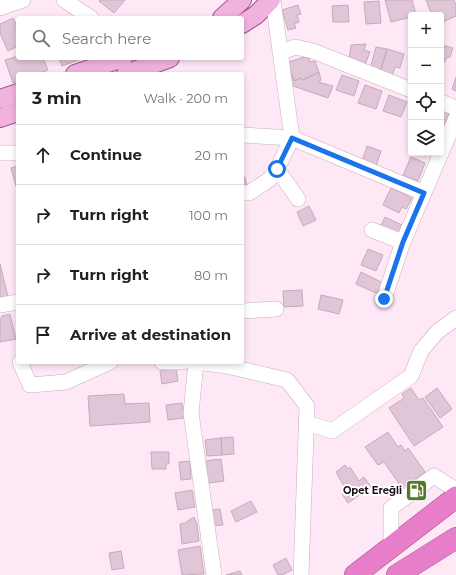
<!DOCTYPE html>
<html lang="en">
<head>
<meta charset="utf-8">
<style>
	:root { --surface:#fff; --page:#f6f6f6; --text:#202124; --muted:#757577; --line:#e0e0e0 }
	body { margin:0; font-family:Montserrat,sans-serif; background:var(--page); color:var(--text) }
	.controls { position:absolute; right:12px; top:12px; display:grid; overflow:hidden; border-radius:4px; box-shadow:0 2px 6px #0003 }
	.controls button { width:36px; height:36px; display:grid; place-items:center; padding:0; border:0; border-bottom:1px solid var(--line); background:var(--surface); color:var(--text); font:20px sans-serif }
	.stop { position:absolute; width:12px; height:12px; margin:-9px; border:3px solid #1a73e8; border-radius:50%; background:#fff }
	.stop.end { background:#1a73e8; border-color:#fff; box-shadow:0 1px 4px #0008 }
	.list { margin:0; padding:0; list-style:none }
	h2 { display:flex; justify-content:space-between; align-items:center; height:52px; margin:0; padding:0 16px; font-size:17px }
	h2 small { font-size:13px; font-weight:400; color:var(--muted) }
	.list li { display:grid; grid-template-columns:26px 1fr auto; gap:12px; align-items:center; box-sizing:border-box; height:60px; padding:0 16px; border-top:1px solid var(--line) }
	.list b { display:block; font-size:15px; white-space:nowrap }
	.list em { font-size:13px; font-style:normal; color:var(--muted) }
	.icon { flex:none; width:22px; height:22px; fill:none; stroke:currentColor; stroke-width:2; stroke-linecap:round; stroke-linejoin:round }
	.map { position:relative; flex:none; width:456px; height:575px; overflow:hidden }
	.search { position:absolute; background:var(--surface); box-shadow:0 2px 6px #0003; left:16px; top:16px; width:228px; height:44px; display:flex; align-items:center; gap:10px; box-sizing:border-box; padding:0 14px; border-radius:4px; color:var(--muted); font-size:15px }
	.panel { position:absolute; background:var(--surface); box-shadow:0 2px 6px #0003; left:16px; top:72px; width:228px; height:292px; border-radius:4px }
	.map>svg:first-child { display:block }
	.building { fill:#e1c6d7; stroke:#c5abbc }
	.lines { fill:none; stroke-linecap:round; stroke-linejoin:round }
	.minor-casing { stroke:#c9aebf; stroke-width:16 }
	.major-casing { stroke:#a0588a; stroke-width:20 }
	.highway-casing { stroke:#a0588a; stroke-width:22 }
	.minor { stroke:#fff; stroke-width:15 }
	.major { stroke:#f1b2df; stroke-width:18 }
	.highway { stroke:#e87ec9; stroke-width:21 }
	.route { stroke:#1a73e8; stroke-width:5 }
	.labels { text-anchor:middle; dominant-baseline:central; stroke-width:4; stroke-linejoin:round; paint-order:stroke }
	.poi-label { font-size:10px; font-weight:bold; fill:#191016; stroke:#fff; text-anchor:end }
</style>
</head>
<body>
<div class="map">
<svg width="456" height="575" viewBox="0 0 456 575">
	<rect width="100%" height="100%" fill="#fee8f6"/>
	<path class="building" d="M100,0H125L114,13L99,1Z
		M385,0H412L416,15H411V17L391,22Z
		M426,0H454L456,5V16L441,23V15H432Z
		M379,1L381,23L366,24L364,2Z
		M298,5L301,14L297,15L299,22L294,24L296,28L288,30L282,10Z
		M348,5L349,22H333L332,6Z
		M13,18L18,28V46L8,51L0,33V24Z
		M366,44L364,50L370,52L365,65L349,60L351,45Z
		M441,45L453,48L450,57L446,58L445,62L441,61Z
		M376,47L387,49L380,72L370,69Z
		M387,49L404,54L400,68L395,67L392,76L380,72Z
		M18,56V58H43L48,70L37,74H18V81L13,83L5,60Z
		M308,56L310,62L315,61L319,72L303,80L301,78L294,81L288,62Z
		M59,58H84L62,66Z
		M319,72L321,80L318,82L333,86L328,98L290,85L292,75L294,81L301,78L303,80Z
		M342,75L359,81L354,96L336,90Z
		M456,77V91L452,89Z
		M365,85L382,91L376,109L358,103Z
		M389,95L407,102L401,117L383,111Z
		M442,109L450,112L441,133V112Z
		M367,146L381,151L376,166L362,161Z
		M411,157L425,163L418,181L403,175Z
		M18,166V186H16L11,168Z
		M242,177H245L247,187H242Z
		M391,188L412,198L406,209L402,207L399,213L383,205Z
		M309,206L316,220L303,226L297,212Z
		M385,217L402,225L398,236L380,228Z
		M368,249L383,255L376,271L361,265Z
		M0,264L8,297L0,299Z
		M361,272L383,283L378,294L356,284Z
		M302,290L303,306L284,307L283,291Z
		M321,295L343,300L339,314L318,309Z
		M10,314L16,339L0,342V321L2,316Z
		M176,368L178,381L162,384L160,371Z
		M411,388L419,400L423,398L443,427L414,446L389,408L404,398L402,394Z
		M437,388L452,409L440,418L425,397Z
		M124,394L125,404L149,403L150,422L90,426L88,396Z
		M182,403L184,418L168,420L166,405Z
		M388,432L398,447L401,445L405,451L408,448L425,472L402,488L384,462L378,465L365,447Z
		M233,437L234,454L222,455L221,438Z
		M221,438L222,455L207,456L205,440Z
		M151,452H169V464H166V469H152Z
		M221,459L224,481L208,483L205,461Z
		M190,461L191,479L181,480L179,462Z
		M345,465L348,469L350,467L359,481L364,477L371,487L348,503L342,494L346,490L336,472Z
		M192,490L195,507L178,510L175,493Z
		M251,501L257,512L236,522L231,511Z
		M220,509L223,525L213,526L211,510Z
		M194,517L197,524L199,541L182,544L180,524L185,523Z
		M200,546L204,574L182,575L178,550Z
		M121,551L124,568L112,570L109,553Z
		M286,558L292,570L282,575H278L273,565Z
		M240,571L242,575H226Z"/>
	<g class="lines">
		<defs>
			<path id="minor" d="M64,0L91,18
				M0,8L23,0
				M280,53L295,47L313,51L411,90
				M441,102L456,108
				M242,135L292,138L424,193
				M0,153H18
				M277,169L298,199
				M242,193H249L270,179L277,169L292,138L273,0
				M372,230L403,242
				M384,299L403,242L456,118
				M0,305L18,302
				M242,311L276,309
				M20,362L30,385L66,382L110,362
				M162,362H183
				M196,362L191,413L214,575
				M197,362L227,366L287,380L307,406L301,575
				M307,423L332,431L411,376L421,351L437,332L456,318
				M391,548V508L434,476L456,490"/>
			<path id="major" d="M222,18L242,0
				M242,24L256,15L271,0
				M75,74L123,58
				M126,74L170,58
				M0,99L18,93
				M0,118L18,112"/>
			<path id="highway" d="M355,575L456,497
				M397,575L456,538"/>
		</defs>
		<use href="#minor" class="minor-casing"/>
		<use href="#major" class="major-casing"/>
		<use href="#highway" class="highway-casing"/>
		<use href="#minor" class="minor"/>
		<use href="#major" class="major"/>
		<use href="#highway" class="highway"/>
	</g>
	<g class="lines">
		<path class="route" d="M277,169L292,138L424,193L403,242L384,299"/>
	</g>
	<defs>
		<symbol id="fuel-square" viewBox="-11 -11 22 22"><rect x="-9" y="-9" width="18" height="18" rx="4" fill="#57772e" stroke="#fff"/><path d="M-5.5-6h7V0h2V4h1.3V-2.5L3-4.5l.8-.8L6-3V5H2.5V1h-1V6h-7ZM-4.2-4.7v3.2H.2V-4.7Z" fill="#fff"/></symbol>
	</defs>
	<g fill-rule="evenodd">
		<use href="#fuel-square" x="404" y="478" width="25" height="25"/>
	</g>
	<g class="labels">
		<g class="poi-label">
			<text x="402" y="490">Opet Ereğli</text>
		</g>
	</g>
</svg>
<div class="controls">
<button>+</button>
<button>−</button>
<button><svg class="icon" aria-label="locate" viewBox="0 0 24 24"><circle cx="12" cy="12" r="6"/><path d="M12 2v4M12 18v4M2 12h4M18 12h4"/></svg></button>
<button><svg class="icon" aria-label="layers" viewBox="0 0 24 24"><path d="M12 4l9 5-9 5-9-5zM3 14l9 5 9-5"/></svg></button>
</div>
<div class="stop" style="left:277px;top:169px"></div>
<div class="stop end" style="left:384px;top:299px"></div>
<div class="search"><svg class="icon" aria-label="search" viewBox="0 0 24 24"><circle cx="10" cy="10" r="6"/><path d="M15 15l6 6"/></svg>Search here</div>
<section class="panel">
<h2>3 min<small>Walk · 200 m</small></h2>
<ul class="list">
<li><svg class="icon" aria-label="ahead" viewBox="0 0 24 24"><path d="M12 20V5M6 11l6-6 6 6"/></svg><div><b>Continue</b></div><em>20 m</em></li>
<li><svg class="icon" aria-label="right" viewBox="0 0 24 24"><path d="M7 20v-9h11M14 6l5 5-5 5"/></svg><div><b>Turn right</b></div><em>100 m</em></li>
<li><svg class="icon" aria-label="right" viewBox="0 0 24 24"><path d="M7 20v-9h11M14 6l5 5-5 5"/></svg><div><b>Turn right</b></div><em>80 m</em></li>
<li><svg class="icon" aria-label="arrive" viewBox="0 0 24 24"><path d="M6 21V4h12l-3 4 3 4H6"/></svg><div><b>Arrive at destination</b></div></li>
</ul>
</section>
</div>
</body>
</html>
